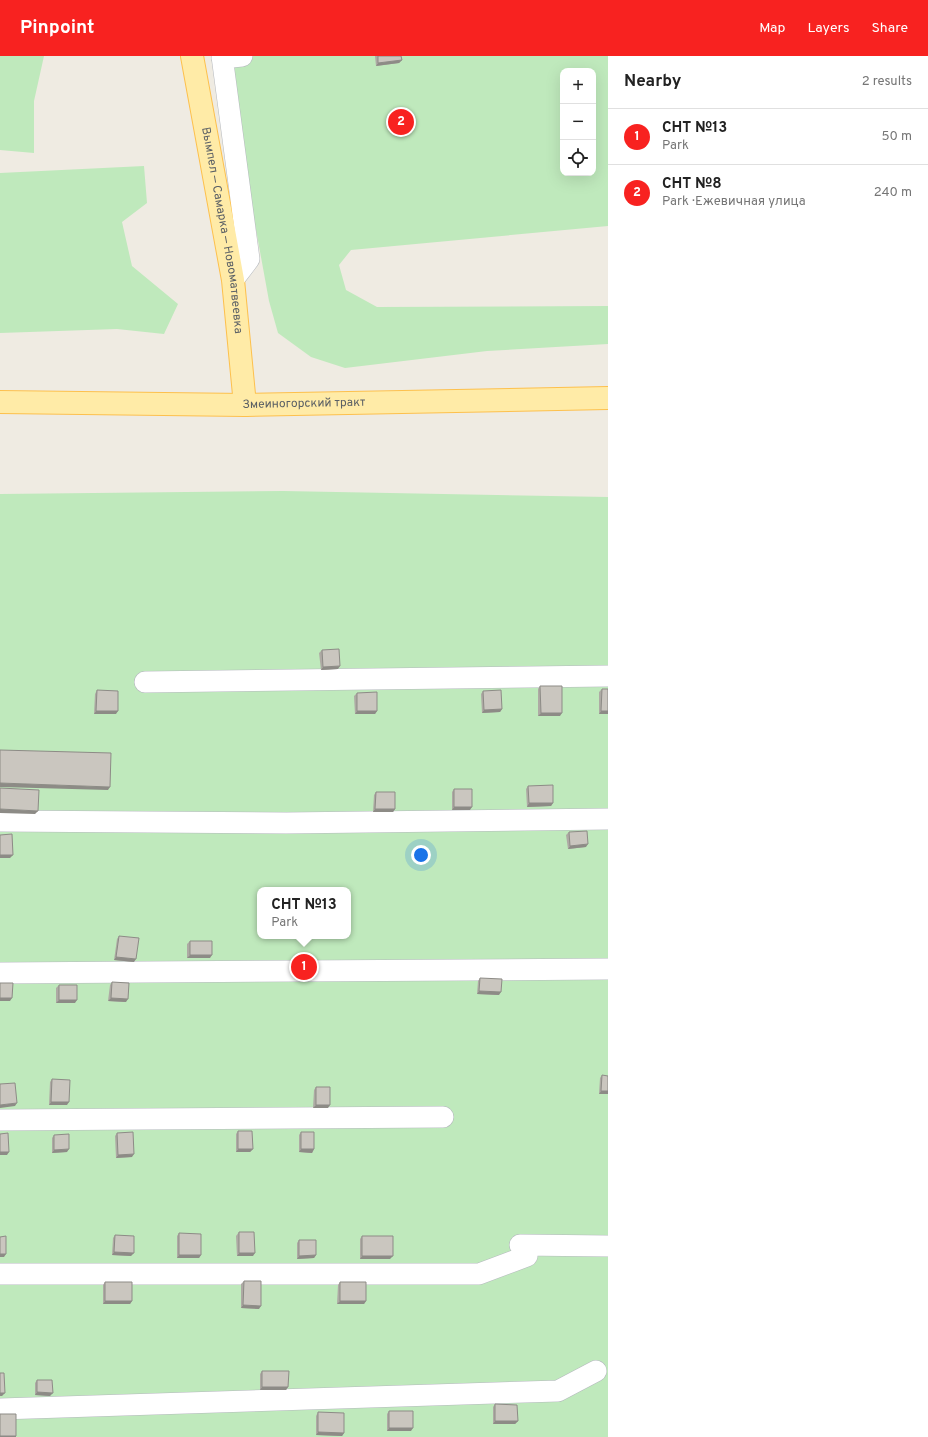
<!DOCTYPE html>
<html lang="en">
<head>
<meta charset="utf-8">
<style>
	:root { --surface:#fff; --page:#f6f6f6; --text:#222; --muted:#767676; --line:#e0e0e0; --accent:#f82220 }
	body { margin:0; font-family:Overpass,sans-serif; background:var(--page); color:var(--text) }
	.controls { position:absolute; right:12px; top:12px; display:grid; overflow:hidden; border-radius:8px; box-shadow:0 4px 16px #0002 }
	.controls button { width:36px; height:36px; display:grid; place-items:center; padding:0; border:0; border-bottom:1px solid var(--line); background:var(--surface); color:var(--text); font:20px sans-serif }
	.you { position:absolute; left:421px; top:799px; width:14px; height:14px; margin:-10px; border:3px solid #fff; border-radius:50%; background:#1a73e8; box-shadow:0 0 0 6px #1a73e833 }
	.badge { display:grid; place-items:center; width:26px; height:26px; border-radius:50%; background:var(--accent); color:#fff; font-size:13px; font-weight:700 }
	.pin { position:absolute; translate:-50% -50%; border:2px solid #fff; box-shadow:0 1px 4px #0006 }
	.popup { position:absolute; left:257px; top:831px; width:94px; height:52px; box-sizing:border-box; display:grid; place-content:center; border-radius:8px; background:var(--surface); filter:drop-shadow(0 1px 3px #0005); font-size:13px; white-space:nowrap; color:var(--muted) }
	.popup b { font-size:15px; color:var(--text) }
	.popup::after { content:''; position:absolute; left:50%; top:100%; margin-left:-8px; border:8px solid transparent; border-top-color:var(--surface) }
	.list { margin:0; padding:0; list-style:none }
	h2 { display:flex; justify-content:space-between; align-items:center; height:52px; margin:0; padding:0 16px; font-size:17px }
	h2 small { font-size:13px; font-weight:400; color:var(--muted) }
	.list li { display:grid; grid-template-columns:26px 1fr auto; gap:12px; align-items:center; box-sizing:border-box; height:56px; padding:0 16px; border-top:1px solid var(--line) }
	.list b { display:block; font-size:15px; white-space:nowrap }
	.list p { margin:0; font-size:13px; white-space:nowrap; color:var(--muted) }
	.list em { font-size:13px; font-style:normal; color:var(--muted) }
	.icon { flex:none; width:22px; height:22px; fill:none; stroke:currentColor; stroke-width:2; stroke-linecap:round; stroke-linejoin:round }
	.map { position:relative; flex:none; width:608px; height:1381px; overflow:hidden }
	header { display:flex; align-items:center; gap:24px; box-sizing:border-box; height:56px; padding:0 20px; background:var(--accent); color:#fff }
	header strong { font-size:19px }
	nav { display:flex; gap:22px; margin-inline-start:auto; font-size:14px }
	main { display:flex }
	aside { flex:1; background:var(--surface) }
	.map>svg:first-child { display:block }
	.green { fill:#bfe9bc; fill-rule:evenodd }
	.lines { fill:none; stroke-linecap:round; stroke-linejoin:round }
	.minor-casing { stroke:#b5b9be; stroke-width:22 }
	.major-casing { stroke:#fdc04d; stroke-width:24 }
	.minor { stroke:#fff; stroke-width:21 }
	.major { stroke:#ffeba7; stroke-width:22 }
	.wall { fill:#aeaaa4 }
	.shaded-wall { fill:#8d8b86 }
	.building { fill:#cac6bf; stroke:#8d8b86 }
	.labels { text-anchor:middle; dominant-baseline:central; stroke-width:3; stroke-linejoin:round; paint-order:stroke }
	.street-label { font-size:12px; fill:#5b6065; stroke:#fff }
</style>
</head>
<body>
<header>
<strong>Pinpoint</strong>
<nav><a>Map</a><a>Layers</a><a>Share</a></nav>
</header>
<main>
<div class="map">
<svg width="608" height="1381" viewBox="0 0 608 1381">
	<rect width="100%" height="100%" fill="#efebe2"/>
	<path class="green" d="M0,0H47H44L34,45V97L0,94Z
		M221,0H608V170L351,194L339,209L346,234L377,251L608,250V288L487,295L345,312L311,301L278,277L269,245L251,146ZM563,15H593V117H563Z
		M144,110L147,147L122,166L132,210L178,248L164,278L117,273L0,277V117Z
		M283,435L608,441V1381H0V438ZM260,834H348V880H260Z"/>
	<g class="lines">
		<defs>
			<path id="minor" d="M222,0L249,203L233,224
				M222,2L242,0
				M145,626L608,620
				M0,765L286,767L608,763
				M0,917L608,913
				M0,1064L443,1061
				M520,1189L608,1190
				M0,1218H479L527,1200
				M0,1353L558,1335L596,1315"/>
			<g id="major">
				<path id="s1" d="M192,0L233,224L245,349"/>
				<path id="s2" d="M0,346L245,349L608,342"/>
			</g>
		</defs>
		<use href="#minor" class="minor-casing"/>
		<use href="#major" class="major-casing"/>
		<use href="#minor" class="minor"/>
		<use href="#major" class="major"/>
	</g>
	<path class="wall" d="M375,0H401L402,4L399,7L376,10Z
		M322,594L338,613L321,614L319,597Z
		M540,630L560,660H538V633Z
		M602,633H608V658H599V636Z
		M97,634L116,658H94L95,638Z
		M483,635L502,653L500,656L482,657L481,638Z
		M357,637L377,655L375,658H355L354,640Z
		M528,730L553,747L551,750L527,751L526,733Z
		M454,733L470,754H452V736Z
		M376,736L395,753L393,756H373L374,739Z
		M569,776L586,791L568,793L566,779Z
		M119,880L134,906L114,904L117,883Z
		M190,885L210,902H187V888Z
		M480,922L499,939L477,938L478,925Z
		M112,926L126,946L108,945L110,929Z
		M59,929L75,947H56V932Z
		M602,1019L608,1038H599L600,1022Z
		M52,1023L67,1049H49L50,1026Z
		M316,1031L328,1052H313L314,1034Z
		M238,1075L253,1093L250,1096H236V1078Z
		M301,1076L314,1093L312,1097L299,1096V1079Z
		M117,1077L132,1101L116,1102L115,1080Z
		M54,1079L67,1096L52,1097V1082Z
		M239,1176L253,1200H237L236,1180Z
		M179,1177L201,1199L199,1202H177V1180Z
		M115,1179L131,1200L112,1199L113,1182Z
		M362,1180L390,1203H360V1183Z
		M299,1184L316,1199L314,1202L297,1203V1187Z
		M244,1225L259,1253L241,1252V1228Z
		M105,1226L132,1245L130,1248H103V1229Z
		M340,1226L366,1245L364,1248H337L338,1229Z
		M262,1315L288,1331L286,1334H260V1318Z
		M37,1324L50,1340L35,1339V1327Z
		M495,1348L518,1365L515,1368H493V1351Z
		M389,1355L411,1375H387V1358Z
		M318,1356L344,1377L342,1380L316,1379V1360Z"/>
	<path class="shaded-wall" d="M402,4L399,7L376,10L378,7Z
		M340,610L338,613L321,614L323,611Z
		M502,653L500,656L482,657L484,654Z
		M96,655H118L116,658H94Z
		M357,655H377L375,658H355Z
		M601,655H608V658H599Z
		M541,657H562L560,660H538Z
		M0,727L110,731L108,734L0,731Z
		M529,747H553L551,750L527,751Z
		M454,751H472L470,754H452Z
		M0,753L38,755L35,758L0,757Z
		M375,753H395L393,756H373Z
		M588,788L586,791L568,793L570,790Z
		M0,799H13L10,802H0Z
		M190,899H212L210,902H187Z
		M116,901L136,903L134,906L114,904Z
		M479,935L501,936L499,939L477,938Z
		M0,942H12L10,945H0Z
		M111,942L128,943L126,946L108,945Z
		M59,944H77L75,947H56Z
		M601,1035H608V1038H599Z
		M51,1046H69L67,1049H49Z
		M17,1047L15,1050L0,1052V1049Z
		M316,1049H330L328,1052H313Z
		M69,1093L67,1096L52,1097L54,1094Z
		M238,1093H253L250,1096H236Z
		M301,1093H314L312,1097L299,1096Z
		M0,1096H9L7,1099H0Z
		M134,1098L132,1101L116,1102L118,1099Z
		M114,1196L134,1197L131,1200L112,1199Z
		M239,1197H255L253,1200H237Z
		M0,1198H6L4,1201H0Z
		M179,1199H201L199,1202H177Z
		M316,1199L314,1202L297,1203L299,1200Z
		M362,1200H393L390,1203H360Z
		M105,1245H132L130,1248H103Z
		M340,1245H366L364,1248H337Z
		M243,1249L261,1250L259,1253L241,1252Z
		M262,1331H288L286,1334H260Z
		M37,1336L53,1337L50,1340L35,1339Z
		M0,1337H5L2,1340H0Z
		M495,1365H518L515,1368H493Z
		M389,1372H413L411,1375H387Z
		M318,1376L344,1377L342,1380L316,1379Z
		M0,1380H16V1381H0Z"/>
	<path class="building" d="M378,0H401L402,4L378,7Z
		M339,593L340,610L323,611L322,594Z
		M540,630H562V657H541Z
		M602,633H608V655H601Z
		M97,634L118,635V655H96Z
		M501,634L502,653L484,654L483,635Z
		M377,636V655H357V637Z
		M0,694L111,697L110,731L0,727Z
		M553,729V747H529L528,730Z
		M0,732L39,734L38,755L0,753Z
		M454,733H472V751H454Z
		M376,736H395V753H375Z
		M587,775L588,788L570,790L569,776Z
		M12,778L13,799H0V779Z
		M119,880L139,882L136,903L116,901Z
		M190,885H212V899H190Z
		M480,922L502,923L501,936L479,935Z
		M112,926L129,927L128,943L111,942Z
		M0,927H13L12,942H0Z
		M59,929H77V944H59Z
		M602,1019L608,1020V1035H601Z
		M52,1023L70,1024L69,1046H51Z
		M15,1027L17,1047L0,1049V1028Z
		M316,1031H330V1049H316Z
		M238,1075H252L253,1093H238Z
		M133,1076L134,1098L118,1099L117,1077Z
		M301,1076H314V1093H301Z
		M8,1077L9,1096H0V1078Z
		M69,1078V1093L54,1094V1079Z
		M239,1176H254L255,1197H239Z
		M179,1177L201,1178V1199H179Z
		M115,1179L134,1180V1197L114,1196Z
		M6,1180V1198H0V1181Z
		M362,1180H393V1200H362Z
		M299,1184H316V1199L299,1200Z
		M244,1225H261V1250L243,1249Z
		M105,1226H132V1245H105Z
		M340,1226H366V1245H340Z
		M262,1315H289L288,1331H262Z
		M0,1317H4L5,1337H0Z
		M37,1324H52L53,1337L37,1336Z
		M495,1348L517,1349L518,1365H495Z
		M389,1355H413V1372H389Z
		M318,1356L344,1357V1377L318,1376Z
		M0,1358H16V1380H0Z"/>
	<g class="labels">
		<g class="street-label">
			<text stroke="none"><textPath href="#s1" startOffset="177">Вымпел — Самарка — Новоматвеевка</textPath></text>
			<text stroke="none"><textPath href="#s2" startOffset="304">Змеиногорский тракт</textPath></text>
		</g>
	</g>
</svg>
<div class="controls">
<button>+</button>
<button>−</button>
<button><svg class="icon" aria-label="locate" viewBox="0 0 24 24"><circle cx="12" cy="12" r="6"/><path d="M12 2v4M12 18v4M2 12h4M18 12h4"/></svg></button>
</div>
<div class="you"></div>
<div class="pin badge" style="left:304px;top:911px">1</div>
<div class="popup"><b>СНТ №13</b>Park</div>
<div class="pin badge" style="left:401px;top:66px">2</div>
</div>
<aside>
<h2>Nearby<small>2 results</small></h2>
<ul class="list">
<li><span class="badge">1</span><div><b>СНТ №13</b><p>Park</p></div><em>50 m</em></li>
<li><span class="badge">2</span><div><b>СНТ №8</b><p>Park · Ежевичная улица</p></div><em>240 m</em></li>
</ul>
</aside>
</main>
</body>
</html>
